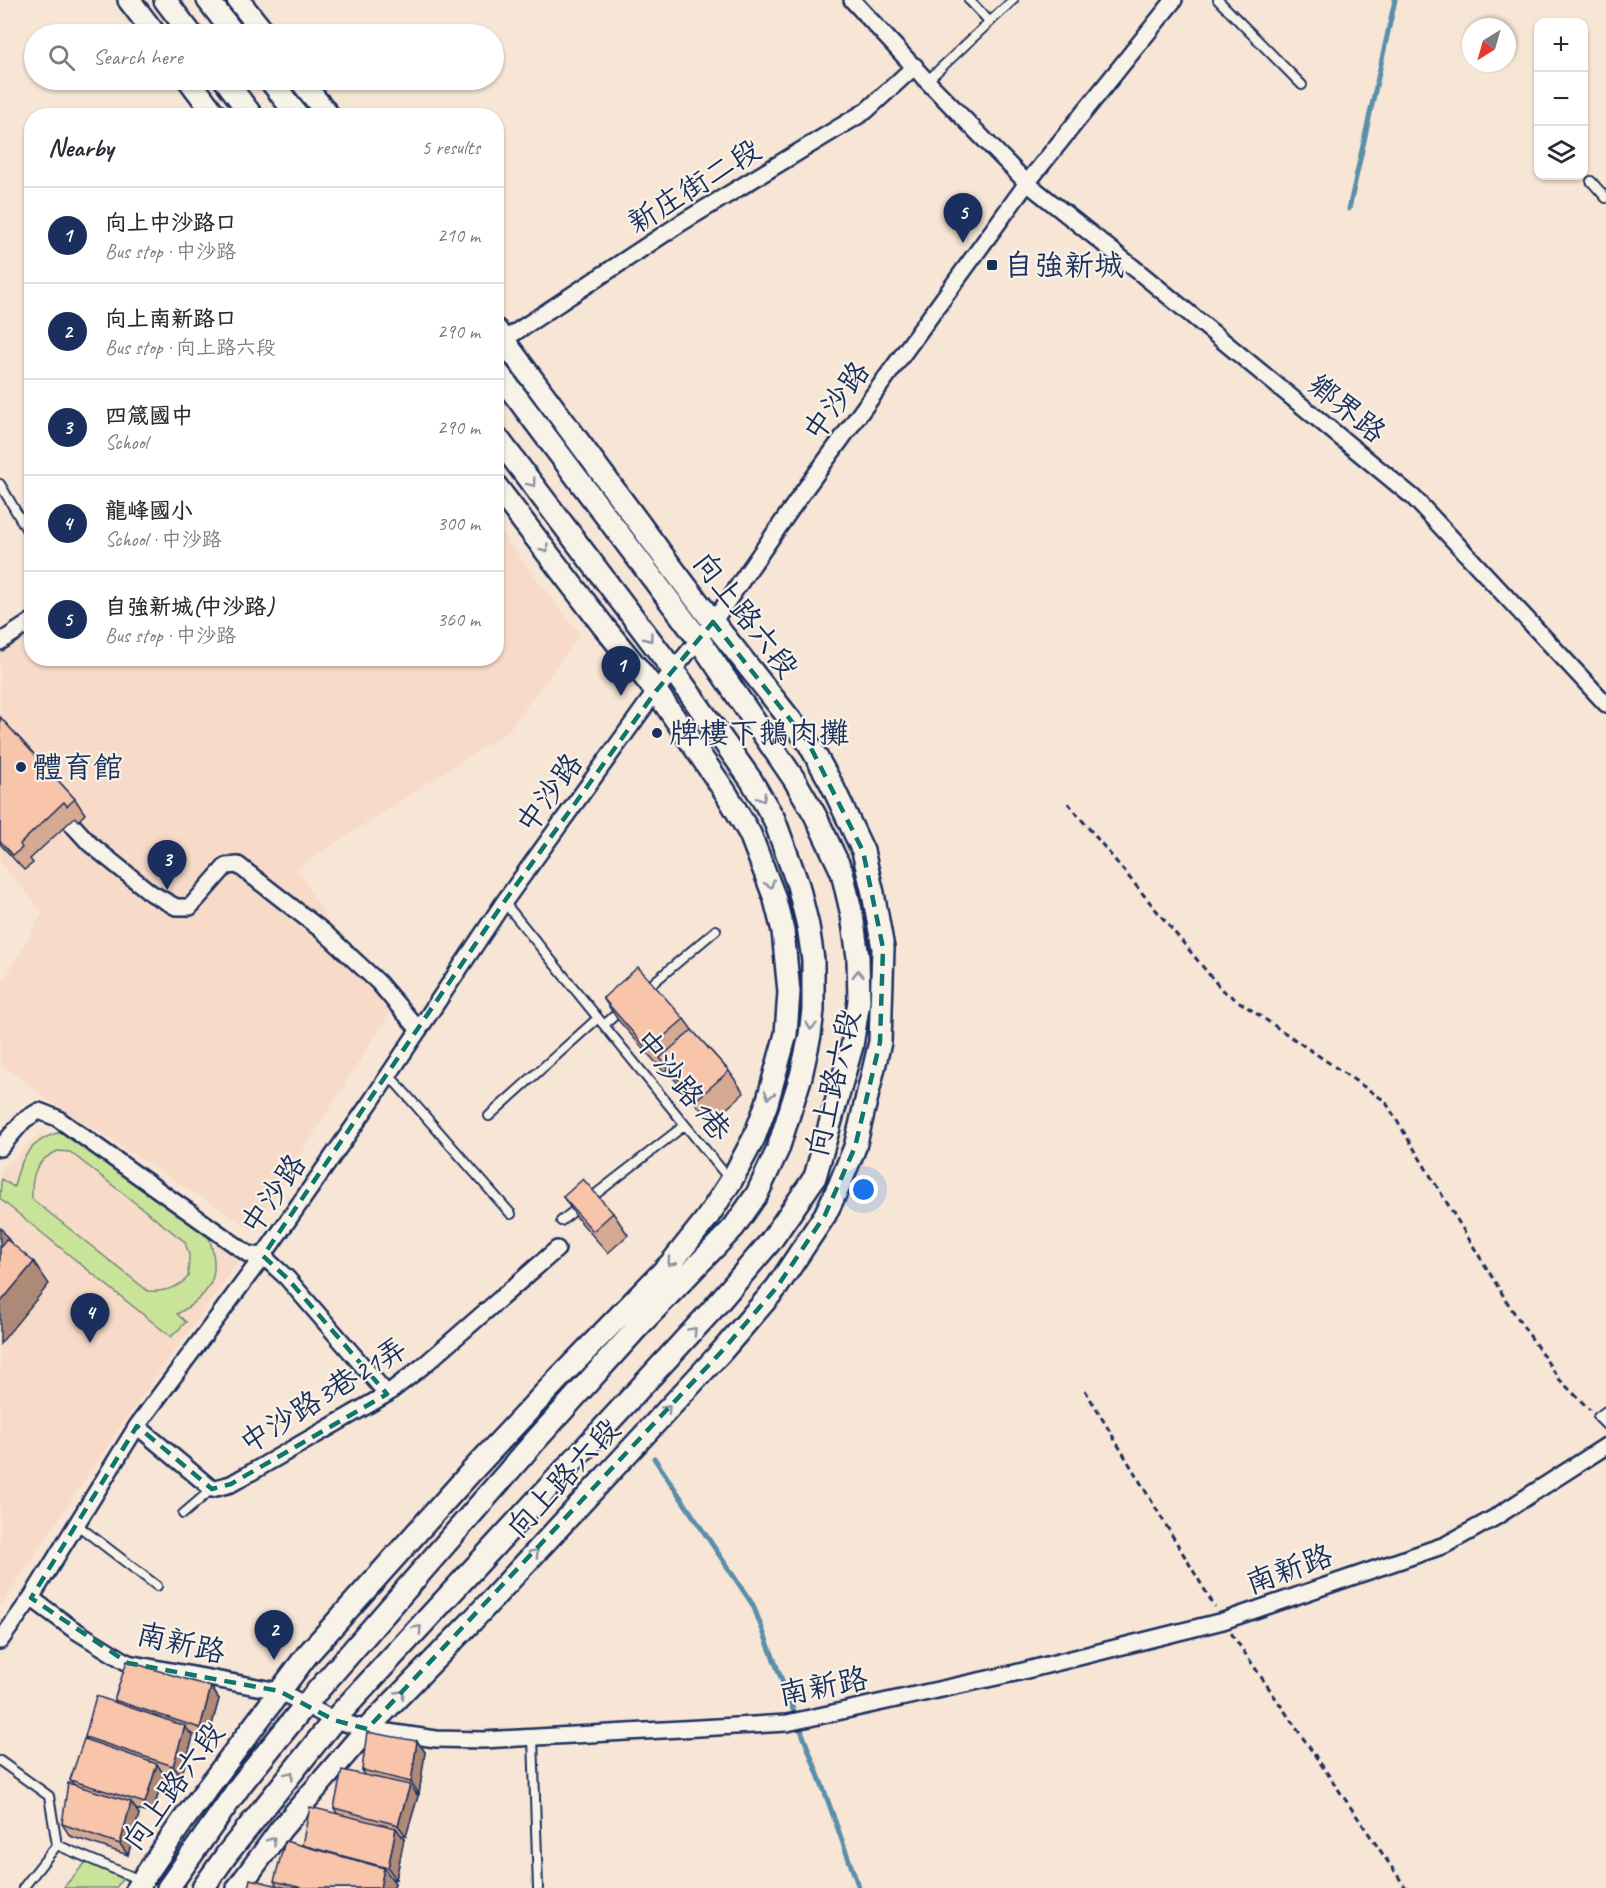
<!DOCTYPE html>
<html lang="en">
<head>
<meta charset="utf-8">
<style>
	:root { --surface:#fff; --page:#f7f7f7; --text:#2b2b33; --muted:#7c7c81; --line:#e1e1e2; --accent:#1b2f5e }
	body { margin:0; font-family:Caveat,"LXGW WenKai TC",sans-serif; background:var(--page); color:var(--text) }
	.controls { position:absolute; right:18px; top:18px; display:grid; overflow:hidden; border-radius:12px; box-shadow:0 2px 4px #0004 }
	.controls button { width:54px; height:54px; display:grid; place-items:center; padding:0; border:0; border-bottom:2px solid var(--line); background:var(--surface); color:var(--text); font:30px sans-serif }
	.compass { position:absolute; left:1462px; top:18px; width:54px; height:54px; border-radius:50%; background:var(--surface); box-shadow:0 2px 4px #0004; rotate:217deg }
	.you { position:absolute; left:864px; top:1190px; width:21px; height:21px; margin:-15px; border:4px solid #fff; border-radius:50%; background:#1a73e8; box-shadow:0 0 0 9px #1a73e833 }
	.badge { display:grid; place-items:center; width:39px; height:39px; border-radius:50%; background:var(--accent); color:#fff; font-size:20px; font-weight:700 }
	.pin { position:absolute; translate:-50% -50px; filter:drop-shadow(0 2px 3px #0008) }
	.pin::after { content:''; position:absolute; top:32px; width:21px; height:18px; background:inherit; clip-path:polygon(0 0,100% 0,50% 100%) }
	.list { margin:0; padding:0; list-style:none }
	h2 { display:flex; justify-content:space-between; align-items:center; height:78px; margin:0; padding:0 24px; font-size:26px }
	h2 small { font-size:20px; font-weight:400; color:var(--muted) }
	.list li { display:grid; grid-template-columns:39px 1fr auto; gap:18px; align-items:center; box-sizing:border-box; height:96px; padding:0 24px; border-top:2px solid var(--line) }
	.list b { display:block; font-size:22px; white-space:nowrap }
	.list p { margin:0; font-size:20px; white-space:nowrap; color:var(--muted) }
	.list em { font-size:20px; font-style:normal; color:var(--muted) }
	.icon { flex:none; width:33px; height:33px; fill:none; stroke:currentColor; stroke-width:2; stroke-linecap:round; stroke-linejoin:round }
	.map { position:relative; flex:none; width:1606px; height:1888px; overflow:hidden }
	.search { position:absolute; background:var(--surface); box-shadow:0 2px 4px #0004; left:24px; top:24px; width:480px; height:66px; display:flex; align-items:center; gap:15px; box-sizing:border-box; padding:0 21px; border-radius:33px; color:var(--muted); font-size:22px }
	.panel { position:absolute; background:var(--surface); box-shadow:0 2px 4px #0004; left:24px; top:108px; width:480px; height:558px; border-radius:24px }
	.map>svg:first-child { display:block }
	.built { fill:#f7dbc8 }
	.green { fill:#c9e399; stroke:#72897c; stroke-width:1.5; fill-rule:evenodd }
	.lines { fill:none; stroke-linecap:round; stroke-linejoin:round }
	.stream { stroke:#588faa; stroke-width:5 }
	.lane-casing { stroke:#1b2f5e; stroke-width:12 }
	.street-casing { stroke:#1b2f5e; stroke-width:20 }
	.secondary-casing { stroke:#1b2f5e; stroke-width:26 }
	.path { stroke:#1b2f5e; stroke-width:3; stroke-dasharray:6 4.5; stroke-linecap:butt }
	.lane { stroke:#f7f3e8; stroke-width:8 }
	.street { stroke:#f7f3e8; stroke-width:15 }
	.secondary { stroke:#f7f3e8; stroke-width:21 }
	.wall { fill:#d5a992; stroke:#1b2f5e; stroke-width:1.5 }
	.shaded-wall { fill:#ae8977; stroke:#1b2f5e; stroke-width:1.5 }
	.building { fill:#f8c4aa; stroke:#1b2f5e; stroke-width:1.5 }
	.oneway { stroke:#8991a3 }
	.marked { fill:none; stroke:#0f766e; stroke-width:4.5; stroke-dasharray:12 8; stroke-linejoin:round }
	.poi-dot { fill:#1b2f5e; stroke:#f7f3e8; stroke-width:2 }
	.labels { text-anchor:middle; dominant-baseline:central; stroke-width:4.5; stroke-linejoin:round; paint-order:stroke }
	.street-label { font-size:30px; fill:#1b2f5e; stroke:#f7f3e8 }
	.poi-label { font-size:30px; fill:#1b2f5e; stroke:#f7f3e8; text-anchor:start }
</style>
</head>
<body>
<div class="map">
<svg width="1606" height="1888" viewBox="0 0 1606 1888">
	<rect width="100%" height="100%" fill="#f7e5d5"/>
	<filter id="ink" filterUnits="userSpaceOnUse"><feTurbulence type="fractalNoise" baseFrequency=".0167" numOctaves="2"/><feDisplacementMap in="SourceGraphic" scale="12" xChannelSelector="R" yChannelSelector="G"/><feConvolveMatrix kernelMatrix="1 2 1 2 8 2 1 2 1" color-interpolation-filters="sRGB"/></filter>
	<g filter="url(#ink)">
		<path class="built" d="M497,527L580,635L508,731L297,868L340,941L394,1006L253,1230L51,1102L0,1063V987L43,912L0,862V647L31,624L32,658H496Z
			M41,1133L241,1258L119,1428L0,1607V1171Z"/>
		<path class="green" d="M57,1133L73,1134L209,1238C222,1276 211,1295 177,1314L186,1322L171,1337L0,1199L1,1179L14,1187C19,1161 30,1141 57,1133ZM58,1151L70,1152L185,1242L189,1255L188,1277C177,1289 164,1292 148,1291L32,1199C31,1176 35,1160 58,1151Z
			M87,1861L124,1876L116,1888H63Z"/>
		<g class="lines">
			<path class="stream" d="M1349,209L1395,0
				M654,1458L753,1605L824,1790L859,1888"/>
			<defs>
				<path id="lane" d="M969,0L990,22
					M1218,0L1302,85
					M927,81L1013,0
					M1591,181L1606,198
					M0,484L32,539
					M646,989L716,930
					M598,1018L730,1180
					M604,1025L621,1010
					M389,1075L511,1214
					M489,1116L598,1018L504,902
					M561,1221L685,1125
					M1606,1411L1598,1417L1606,1425
					M183,1514L212,1489
					M76,1524L157,1586
					M533,1737L538,1888
					M0,1761L49,1796L57,1845L140,1880
					M23,1888L57,1845"/>
				<path id="street" d="M852,0L927,81L1027,183L1139,272L1414,498L1606,704
					M496,345L681,223L866,111L915,66
					M0,642L32,621
					M57,808L90,844L151,893L176,907H190L226,866L238,865L324,932L378,982L419,1030
					M0,1148L24,1120L39,1111L57,1118L248,1254L263,1256L287,1278L387,1394
					M137,1426L212,1489L231,1484L387,1394L423,1366L557,1249
					M31,1598L73,1629L128,1663L279,1691L334,1720L367,1729L436,1739L483,1740L787,1723L1015,1673L1223,1621L1445,1545L1494,1518L1606,1446
					M0,1641L31,1598L137,1426L263,1256L370,1103L504,902L656,691L713,622L803,492L1027,183L1174,0"/>
				<path id="secondary" d="M129,0L155,34
					M165,0L191,34
					M208,0L234,34
					M238,0L265,34
					M189,80L216,116
					M225,80L252,116
					M270,80L298,116
					M300,80L329,116
					M137,1888L182,1822L307,1655L471,1472L560,1377L672,1262L707,1218L731,1181L754,1138L767,1103L786,1034L789,992L783,931L774,896L750,834L726,793L656,691L604,627L496,486
					M168,1888L242,1783L306,1704L535,1441L636,1329L734,1227L757,1194L778,1149L801,1076L810,1035L813,1010V960L808,926L798,885L774,819L751,780L673,670L496,436
					M203,1888L227,1854L334,1720L712,1310L770,1242L815,1177L852,1046L859,1001L858,957L852,915L842,872L815,815L794,779L699,640L496,370
					M238,1888L281,1829L367,1729L472,1621L722,1351L777,1287L825,1215L839,1186L855,1147L880,1042L883,948L873,893L863,851L832,785L808,742L713,622L664,557L496,330"/>
			</defs>
			<use href="#lane" class="lane-casing"/>
			<use href="#street" class="street-casing"/>
			<use href="#secondary" class="secondary-casing"/>
			<path class="path" d="M1068,803L1222,990L1385,1101L1509,1305L1559,1379L1590,1410
				M1085,1390L1215,1607
				M1231,1633L1406,1888"/>
			<use href="#lane" class="lane"/>
			<use href="#street" class="street"/>
			<use href="#secondary" class="secondary"/>
		</g>
		<path class="wall" d="M0,717L75,799L85,814L78,821L75,817L30,859L33,863L24,870L0,844Z
			M603,998L684,1019L692,1030L729,1071L744,1093L712,1122L675,1080L667,1069L664,1072L618,1020Z
			M563,1197L613,1213L628,1235L608,1253L578,1219Z
			M211,1687L219,1699L208,1739L191,1734L193,1737L181,1777L161,1771L164,1775L152,1814L135,1809L139,1814L128,1855L70,1836L62,1824L74,1785L70,1780L86,1740L85,1737L116,1703L114,1700Z
			M417,1741L425,1752L419,1794L416,1793L418,1796L406,1836L401,1835L404,1839L396,1879L392,1878L395,1883L394,1888H248L277,1886L274,1881L302,1845L337,1813L334,1808L365,1775L362,1770Z"/>
		<path class="shaded-wall" d="M1,1228L11,1243L0,1257V1229Z
			M34,1262L49,1284L0,1344V1303Z
			M211,1687L219,1699L208,1739L200,1728Z
			M185,1726L193,1737L181,1777L173,1766Z
			M417,1741L425,1752L419,1794L411,1782Z
			M157,1764L164,1775L152,1814L145,1803Z
			M410,1785L418,1796L406,1836L398,1825Z
			M131,1802L139,1814L128,1855L120,1844Z
			M396,1828L404,1839L396,1879L388,1868Z
			M384,1868L395,1883L394,1888H380Z"/>
		<path class="building" d="M0,717L75,799L67,806L64,802L20,844L22,848L13,855L0,841Z
			M638,967L684,1019L648,1050L603,998Z
			M692,1030L729,1071L696,1100L660,1058Z
			M583,1179L613,1213L593,1231L563,1197Z
			M6,1239L34,1262L0,1303V1247Z
			M127,1661L211,1687L200,1728L114,1700Z
			M96,1696L185,1726L173,1766L85,1737Z
			M367,1732L417,1741L411,1782L362,1770Z
			M84,1739L157,1764L145,1803L70,1780Z
			M342,1770L410,1785L398,1825L334,1808Z
			M68,1783L131,1802L120,1844L62,1824Z
			M310,1807L396,1828L388,1868L302,1845Z
			M285,1841L384,1868L380,1888H302L274,1881Z
			M250,1879L287,1888H248Z"/>
		<defs><path id="oneway-chevron" d="M-2-3.5L2.5 0L-2 3.5" fill="none" stroke-width="1.6" stroke-linecap="round" stroke-linejoin="round" transform="scale(1.5)"/></defs>
		<g class="oneway">
			<use href="#oneway-chevron" transform="translate(532 483) rotate(52)"/>
			<use href="#oneway-chevron" transform="translate(545 549) rotate(53)"/>
			<use href="#oneway-chevron" transform="translate(649 638) rotate(53)"/>
			<use href="#oneway-chevron" transform="translate(762 798) rotate(59)"/>
			<use href="#oneway-chevron" transform="translate(770 884) rotate(69)"/>
			<use href="#oneway-chevron" transform="translate(858 974) rotate(-91)"/>
			<use href="#oneway-chevron" transform="translate(811 1026) rotate(98)"/>
			<use href="#oneway-chevron" transform="translate(769 1095) rotate(106)"/>
			<use href="#oneway-chevron" transform="translate(671 1262) rotate(132)"/>
			<use href="#oneway-chevron" transform="translate(693 1331) rotate(-47)"/>
			<use href="#oneway-chevron" transform="translate(667 1409) rotate(-47)"/>
			<use href="#oneway-chevron" transform="translate(535 1553) rotate(-47)"/>
			<use href="#oneway-chevron" transform="translate(418 1629) rotate(-47)"/>
			<use href="#oneway-chevron" transform="translate(401 1694) rotate(-46)"/>
			<use href="#oneway-chevron" transform="translate(290 1775) rotate(-52)"/>
			<use href="#oneway-chevron" transform="translate(272 1841) rotate(-54)"/>
		</g>
	</g>
	<path class="marked" d="M713,622L808,742L863,851L883,948L880,1042L855,1147L825,1215L777,1287L722,1351L367,1729L334,1720L279,1691L128,1663L31,1598L137,1426L212,1489L231,1484L387,1394L287,1278L263,1256L504,902L656,691Z"/>
	<g class="poi-dot">
		<rect x="986" y="259" width="12" height="12" rx="3"/>
		<circle cx="657" cy="733" r="6"/>
		<circle cx="21" cy="767" r="6"/>
	</g>
	<g class="labels">
		<g class="street-label">
			<text transform="translate(694 186) rotate(-32)">新庄街二段</text>
			<text transform="translate(836 401) rotate(-54)">中沙路</text>
			<text transform="translate(1347 408) rotate(39)">鄉界路</text>
			<text transform="translate(746 615) rotate(52)">向上路六段</text>
			<text transform="translate(549 793) rotate(-54)">中沙路</text>
			<text transform="translate(833 1083) rotate(-77)">向上路六段</text>
			<text transform="translate(683 1085) rotate(51)">中沙路1巷</text>
			<text transform="translate(273 1194) rotate(-55)">中沙路</text>
			<text transform="translate(323 1395) rotate(-32)">中沙路3巷21弄</text>
			<text transform="translate(563 1478) rotate(-47)">向上路六段</text>
			<text transform="translate(1289 1569) rotate(-20)">南新路</text>
			<text transform="translate(181 1643) rotate(13)">南新路</text>
			<text transform="translate(823 1686) rotate(-11)">南新路</text>
			<text transform="translate(173 1786) rotate(-54)">向上路六段</text>
		</g>
		<g class="poi-label">
			<text x="1004" y="265">自強新城</text>
			<text x="669" y="733">牌樓下鵝肉攤</text>
			<text x="33" y="767">體育館</text>
		</g>
	</g>
</svg>
<div class="controls">
<button>+</button>
<button>−</button>
<button><svg class="icon" aria-label="layers" viewBox="0 0 24 24"><path d="M12 4l9 5-9 5-9-5zM3 14l9 5 9-5"/></svg></button>
</div>
<svg class="compass" viewBox="-18 -18 36 36"><path d="M0-13l5 13h-10z" fill="#e53935"/><path d="M0 13l5-13h-10z" fill="#7c7c81"/></svg>
<div class="you"></div>
<div class="pin badge" style="left:621px;top:696px">1</div>
<div class="pin badge" style="left:274px;top:1660px">2</div>
<div class="pin badge" style="left:167px;top:890px">3</div>
<div class="pin badge" style="left:90px;top:1343px">4</div>
<div class="pin badge" style="left:963px;top:243px">5</div>
<div class="search"><svg class="icon" aria-label="search" viewBox="0 0 24 24"><circle cx="10" cy="10" r="6"/><path d="M15 15l6 6"/></svg>Search here</div>
<section class="panel">
<h2>Nearby<small>5 results</small></h2>
<ul class="list">
<li><span class="badge">1</span><div><b>向上中沙路口</b><p>Bus stop · 中沙路</p></div><em>210 m</em></li>
<li><span class="badge">2</span><div><b>向上南新路口</b><p>Bus stop · 向上路六段</p></div><em>290 m</em></li>
<li><span class="badge">3</span><div><b>四箴國中</b><p>School</p></div><em>290 m</em></li>
<li><span class="badge">4</span><div><b>龍峰國小</b><p>School · 中沙路</p></div><em>300 m</em></li>
<li><span class="badge">5</span><div><b>自強新城(中沙路)</b><p>Bus stop · 中沙路</p></div><em>360 m</em></li>
</ul>
</section>
</div>
</body>
</html>
